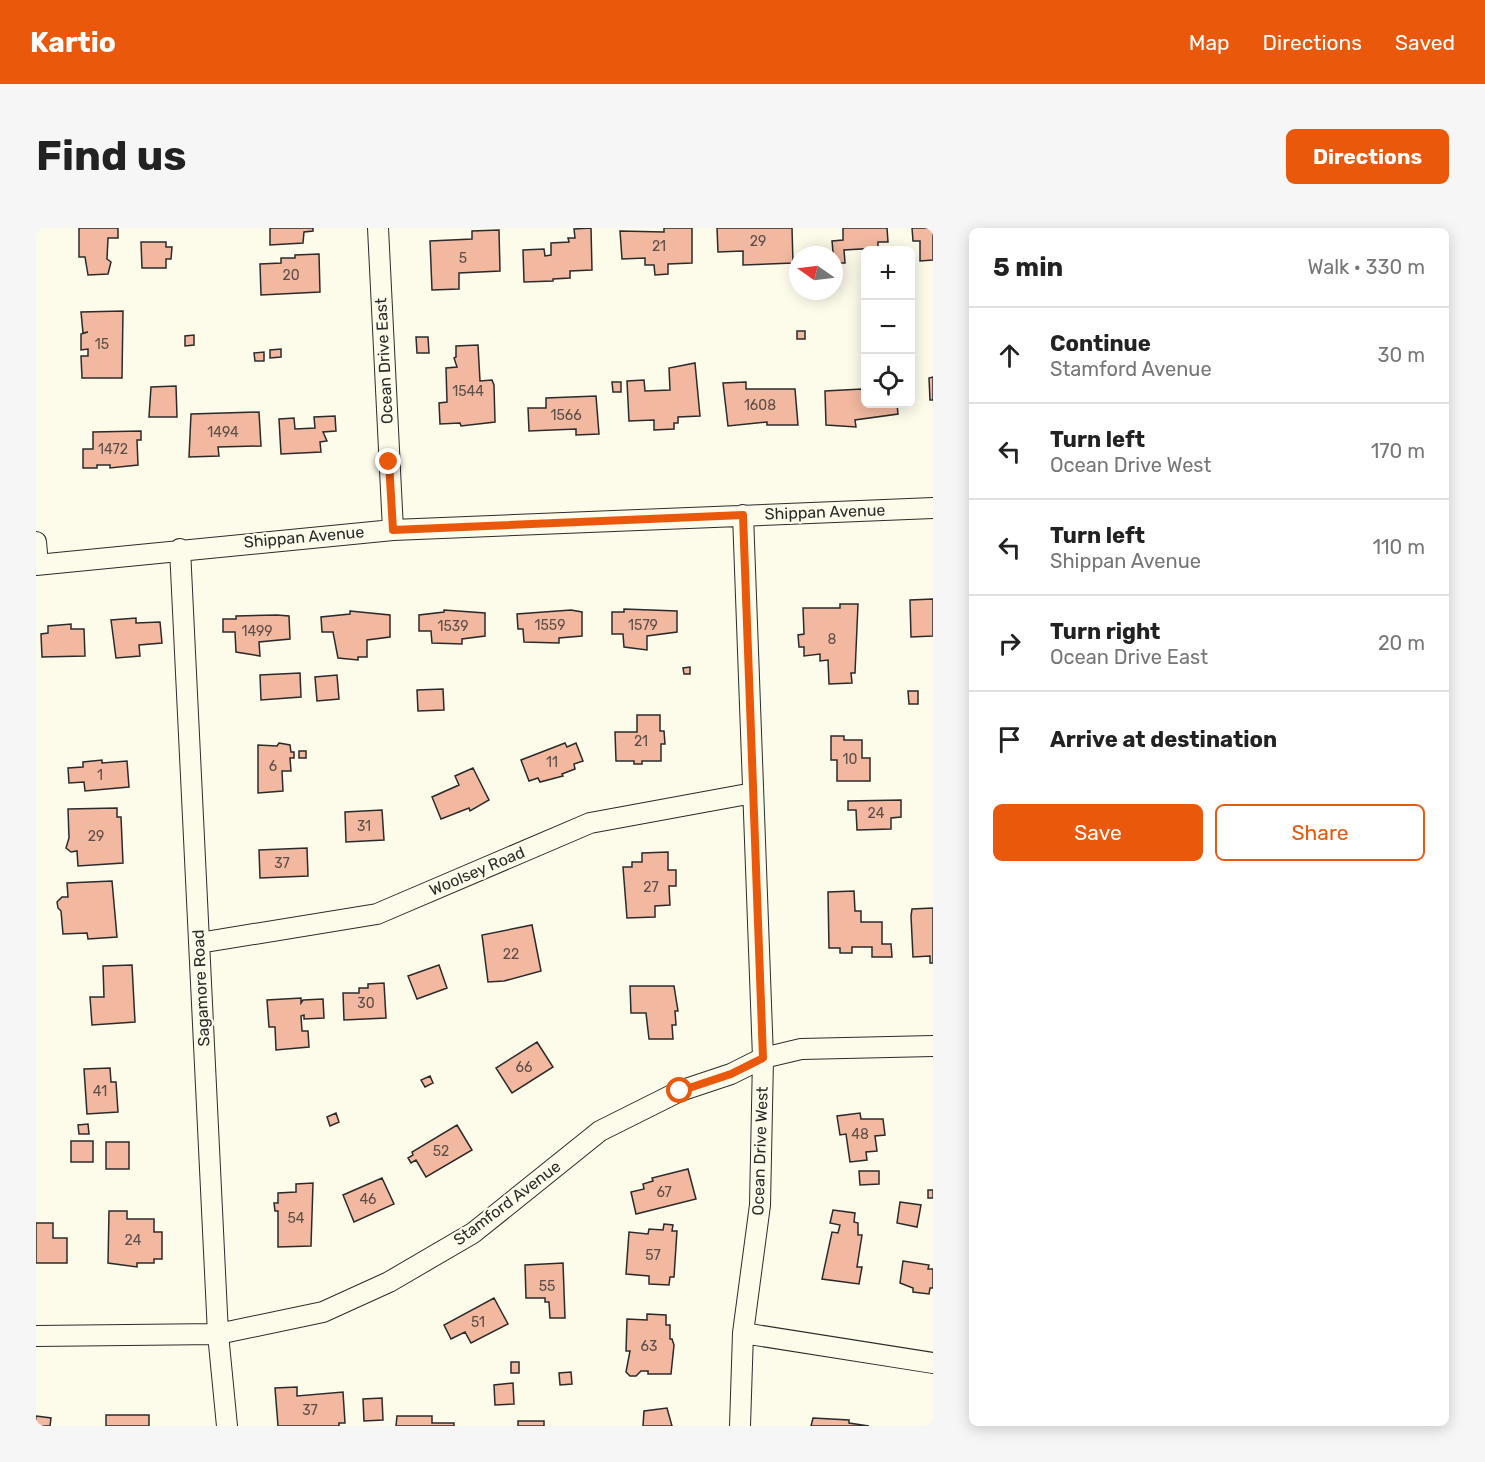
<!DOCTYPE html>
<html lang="en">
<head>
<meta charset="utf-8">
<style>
	:root { --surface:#fff; --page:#f6f6f6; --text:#222; --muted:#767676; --line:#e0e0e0; --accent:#ea580c }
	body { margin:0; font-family:Rubik,sans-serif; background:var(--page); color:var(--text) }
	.controls { position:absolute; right:18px; top:18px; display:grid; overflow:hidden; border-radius:9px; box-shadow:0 3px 15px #0003 }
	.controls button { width:54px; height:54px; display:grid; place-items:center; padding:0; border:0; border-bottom:2px solid var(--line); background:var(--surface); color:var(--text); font:30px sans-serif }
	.compass { position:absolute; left:753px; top:18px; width:54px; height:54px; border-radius:50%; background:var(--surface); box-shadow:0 3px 15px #0003; rotate:284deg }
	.stop { position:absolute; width:18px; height:18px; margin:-14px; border:4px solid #ea580c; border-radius:50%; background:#fff }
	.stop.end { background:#ea580c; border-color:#fff; box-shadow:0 2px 6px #0008 }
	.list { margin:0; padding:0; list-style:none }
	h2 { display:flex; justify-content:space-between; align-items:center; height:78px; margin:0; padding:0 24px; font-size:26px }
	h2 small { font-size:20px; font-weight:400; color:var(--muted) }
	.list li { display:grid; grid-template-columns:39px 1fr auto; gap:18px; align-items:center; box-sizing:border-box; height:96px; padding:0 24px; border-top:2px solid var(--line) }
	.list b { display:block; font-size:22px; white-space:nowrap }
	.list p { margin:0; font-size:20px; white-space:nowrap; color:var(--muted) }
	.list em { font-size:20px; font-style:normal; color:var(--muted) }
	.actions { display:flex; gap:12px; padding:18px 24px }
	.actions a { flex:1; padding:14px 0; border:2px solid var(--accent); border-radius:9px; text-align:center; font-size:21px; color:var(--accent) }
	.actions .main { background:var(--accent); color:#fff }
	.icon { flex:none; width:33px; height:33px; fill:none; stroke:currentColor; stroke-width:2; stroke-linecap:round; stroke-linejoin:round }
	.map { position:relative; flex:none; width:897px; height:1198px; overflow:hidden; border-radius:9px }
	header { display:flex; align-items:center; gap:36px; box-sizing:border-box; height:84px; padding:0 30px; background:var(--accent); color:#fff }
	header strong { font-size:28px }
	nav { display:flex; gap:33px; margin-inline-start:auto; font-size:21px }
	.intro { display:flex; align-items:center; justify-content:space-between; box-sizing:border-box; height:144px; padding:0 36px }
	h1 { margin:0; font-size:42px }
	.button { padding:15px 27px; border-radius:9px; background:var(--accent); color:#fff; font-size:21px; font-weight:700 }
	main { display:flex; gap:36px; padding:0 36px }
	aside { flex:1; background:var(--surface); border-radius:9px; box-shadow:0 3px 15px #0003 }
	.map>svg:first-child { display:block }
	.building { fill:#f2b8a0; stroke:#2b2b2b; stroke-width:1.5 }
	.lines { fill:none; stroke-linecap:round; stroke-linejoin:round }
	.street-casing { stroke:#2b2b2b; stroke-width:22 }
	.street { stroke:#fdfbea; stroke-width:20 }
	.route { stroke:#ea580c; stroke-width:8 }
	.labels { text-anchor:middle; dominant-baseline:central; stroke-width:4.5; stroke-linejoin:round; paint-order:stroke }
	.number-label { font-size:14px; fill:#5d4e48 }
	.street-label { font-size:16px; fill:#2b2b2b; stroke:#fdfbea }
</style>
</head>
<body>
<header>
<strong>Kartio</strong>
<nav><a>Map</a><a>Directions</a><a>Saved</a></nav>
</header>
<div class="intro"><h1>Find us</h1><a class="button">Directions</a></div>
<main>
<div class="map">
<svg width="897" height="1198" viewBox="0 0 897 1198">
	<rect width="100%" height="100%" fill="#fdfbea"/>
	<path class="building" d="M43,0H82V10H72L71,31L75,34L72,46L52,47L49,29H43Z
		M234,0H277V3L268,4L267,15L234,17Z
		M555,0L556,42L534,43V50L517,51V53L488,54L487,22L508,21L509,28L515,27V15L533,14L532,10H539L538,1Z
		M628,0H656V35L632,36V46L619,47L618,37H609V30L586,31L584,3L628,4Z
		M681,0H756L757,35L707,37V23L682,24Z
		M807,0H851L852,14H842V20L808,22L809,35H798L796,13L807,12Z
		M876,0H897V32L884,33V13H877Z
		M463,2L464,43L423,45V61L396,62L394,13L436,11V3Z
		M105,14H130V19H136L135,31H130V40H106Z
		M283,26L284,64L225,67L224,36L245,35V30H259V27Z
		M87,83L86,150H46L45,128H52V121L45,122V106L52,104L47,105L45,84Z
		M761,103H769V111H761Z
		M158,107V117L149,118V108Z
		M380,109H392L393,125H381Z
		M442,117L444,153L456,152L458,157L459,194L425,198L424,195L404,196L403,175L411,174L410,140L421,139L418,130L420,129V118Z
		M245,121V129L234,130V122Z
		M228,124V133H219L218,125Z
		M659,135L664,188L642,189V195H638V201L618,202V192L593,193L591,153L608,152L609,163L634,162L633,140Z
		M897,149V172H894L893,150Z
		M576,154H585V164H577Z
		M710,154V161H759L762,197H731V194L692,198L687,155Z
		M140,158L141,189H113L115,159Z
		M826,161L830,164V176H861L862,186L819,192L820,199L790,197L789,163Z
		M560,168L563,206L540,207V201L493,203L492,180H510V170Z
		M223,184L225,218L182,219L183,228L153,229L155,186Z
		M299,188L300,203L287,204L291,213L284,214L285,224L245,226L243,191L258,190L259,201L279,200L278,189Z
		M105,203V212H101L102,237L74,240V237H61V240H47V221H57V204Z
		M897,371V408L875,409L874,372Z
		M804,376H822L819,445H815L816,455L793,456L792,432L784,433V426L768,428V419H763L762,407L768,406L767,380H804Z
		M588,381L641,383V404L611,408V422L588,419L587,406H576V384H588Z
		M408,382L449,385V408L426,411V416L396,415L395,403H383V387L408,384Z
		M535,382L546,384V408L523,410V415L488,414L487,401H482L481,386Z
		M314,383L354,387V409L331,412V429H322V432L302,430L297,404H286L285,389L314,386Z
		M241,387L253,388L254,411L223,414L224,428L200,424L199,404H187V391H200V388Z
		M100,390V395L124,394L126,415L103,417L104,428L80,430L75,392Z
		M35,396V401H48L49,428L6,429L5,406L12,405V398Z
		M654,439V446H648L647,440Z
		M264,445L265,469L225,472L224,447Z
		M301,447L303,471L281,473L279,449Z
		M407,461L408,482L382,483L381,462Z
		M872,463H882V476H873Z
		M601,487H624V503H628L629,516H625V533H606V536H598V533H580L579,504H601Z
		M795,508H808V512H826V530H834V553H801V532H795Z
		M243,515L254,517L255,524H258V530H254L255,543H246L247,563L222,565V517L241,518Z
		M529,515L531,519L540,515L547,533L538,536L539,541L526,546L527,548L504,554L502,550L493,553L485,532Z
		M263,523H270V530H263Z
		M66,532V535L91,533L93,559L49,563L48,554L33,555L32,540L47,539V534Z
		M437,540L453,572L434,583L433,580L405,591L396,569L423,557L419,548Z
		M865,572V589L855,590V601L821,602L820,582H812V573Z
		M81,580V589H85L87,635L42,638L41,623L35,624L30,620L33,610L32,581Z
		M346,582L348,612L310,614L309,584Z
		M271,620L272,648L224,650L223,622Z
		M632,624V642H640V658H633L634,677L619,678V689L591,690L587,639H596V634H606V625Z
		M76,653L81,709L52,711L51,705L27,706L25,683L22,680L21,674L26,669H32L31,655Z
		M818,663L819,683H825V694H846V716H855L856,729H836V719H816V725H804V720H793L792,664Z
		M897,680V735H894V728L877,729L875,688L876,681Z
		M496,697L505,743L468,753L452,754L446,707Z
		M96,737L99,794L56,797L54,769H68L67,738Z
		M403,737L411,760L381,771L372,748Z
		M348,755L350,790L308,792L307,765H323V760H332V756Z
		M594,758H638L642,783H639L640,797H636L637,811H613L610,785H595Z
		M265,770V775L267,772L287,771L288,790L268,791V787L265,788L266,803H272L273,819L240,822L239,799H233L231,772Z
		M501,814L517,839L476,865L460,840Z
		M74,840L75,854H80L82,884L51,886L48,841Z
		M394,848L397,855L389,859L385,852Z
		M300,885L303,894L294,898L291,889Z
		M824,885L825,891H847L849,907L839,908L841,923L830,924L831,932L814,934L810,906L804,907L801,888Z
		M52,896L53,906H43L42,897Z
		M421,897L436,922L390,949L380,932L375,935L372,930L377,927L376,924Z
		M35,913H57V934H35Z
		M70,914H93V941H70Z
		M652,941L660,971L600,986L595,964L608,961L607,956L617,953L616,950Z
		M823,943H843V956L824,957Z
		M346,950L358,976L318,994L307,967Z
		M277,955L275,1018L242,1019V983H239L238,975H242V965L260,964V956Z
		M892,962H897V970H892Z
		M864,974L885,977L881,999L861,995Z
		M797,982L819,985L818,994L822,995V1007H826L821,1039H826L823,1056L786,1051L796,1004L802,1005L804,997L794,995Z
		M73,983H91V991H118V1004H126V1031H118V1035H101V1039L72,1035Z
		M0,995H17V1010H31V1035H0Z
		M628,996L637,997L636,1003H641L638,1049H634L633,1057L613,1056V1048L590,1046L593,1004L612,1006L613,1001L627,1002Z
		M867,1033L893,1037L892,1041H897V1060H894L893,1066L877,1064V1060L864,1055Z
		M527,1035L529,1090H514L513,1074H509V1070H490L489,1037Z
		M458,1070L472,1096L435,1115L429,1104L415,1111L408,1097Z
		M611,1086L630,1087V1097H634V1111H636L638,1117L635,1146H612V1143H605L600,1148H594L590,1144L594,1123H590L591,1091L611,1092Z
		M475,1134H483V1145H475Z
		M535,1144L536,1156L524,1157L523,1145Z
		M477,1155L478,1176L459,1177L458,1157Z
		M261,1159V1168L307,1164L309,1195H303V1198H242L239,1160Z
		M346,1170L347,1192L328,1193L327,1171Z
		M631,1180L636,1198H607L608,1183Z
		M70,1187H113V1198H70Z
		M0,1188L15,1190L14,1198H0Z
		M361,1188H396V1195H418V1198H360Z
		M777,1190L813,1192V1195L833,1198H775Z
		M482,1193H508V1198H482Z"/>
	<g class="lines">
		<defs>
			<path id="street" d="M342,0L357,302
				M0,314L2,336
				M144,321L182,1106L191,1198
				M0,337L357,302L897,280
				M163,715L341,686L554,595L717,565
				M707,1105L897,1135
				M0,1108L182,1106L287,1084L353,1054L437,1005L564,903L644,863L695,846L727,830L765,821L897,818
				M704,1198L707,1105L724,977L727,830L707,287"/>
		</defs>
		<use href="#street" class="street-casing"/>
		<use href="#street" class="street"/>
	</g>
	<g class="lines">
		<path class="route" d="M353,234L357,302L707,287L727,830L695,846L644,863"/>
	</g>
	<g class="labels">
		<g class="number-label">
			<text x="722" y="13">29</text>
			<text x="623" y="18">21</text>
			<text x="427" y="30">5</text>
			<text x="255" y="47">20</text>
			<text x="66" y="116">15</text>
			<text x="432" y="163">1544</text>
			<text x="724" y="177">1608</text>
			<text x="530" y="187">1566</text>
			<text x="187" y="204">1494</text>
			<text x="77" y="221">1472</text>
			<text x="514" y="397">1559</text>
			<text x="607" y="397">1579</text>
			<text x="417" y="398">1539</text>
			<text x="221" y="403">1499</text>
			<text x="796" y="411">8</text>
			<text x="605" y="513">21</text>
			<text x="814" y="531">10</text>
			<text x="516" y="534">11</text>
			<text x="237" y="538">6</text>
			<text x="64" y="547">1</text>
			<text x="840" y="585">24</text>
			<text x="328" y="598">31</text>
			<text x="60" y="608">29</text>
			<text x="246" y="635">37</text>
			<text x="615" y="659">27</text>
			<text x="475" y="726">22</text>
			<text x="330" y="775">30</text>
			<text x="488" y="839">66</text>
			<text x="64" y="863">41</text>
			<text x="824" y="906">48</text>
			<text x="405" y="923">52</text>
			<text x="628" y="964">67</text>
			<text x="332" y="971">46</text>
			<text x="260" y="990">54</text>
			<text x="97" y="1012">24</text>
			<text x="617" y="1027">57</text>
			<text x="511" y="1058">55</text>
			<text x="442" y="1094">51</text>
			<text x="613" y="1118">63</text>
			<text x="274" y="1182">37</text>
		</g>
		<g class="street-label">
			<text transform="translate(348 133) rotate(-93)">Ocean Drive East</text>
			<text transform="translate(789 284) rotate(-2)">Shippan Avenue</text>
			<text transform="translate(268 309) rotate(-5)">Shippan Avenue</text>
			<text transform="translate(441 643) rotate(-23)">Woolsey Road</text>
			<text transform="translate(165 760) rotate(-93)">Sagamore Road</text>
			<text transform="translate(724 923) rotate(-88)">Ocean Drive West</text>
			<text transform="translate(471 975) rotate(-37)">Stamford Avenue</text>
		</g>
	</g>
</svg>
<div class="controls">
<button>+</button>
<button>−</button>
<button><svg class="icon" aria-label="locate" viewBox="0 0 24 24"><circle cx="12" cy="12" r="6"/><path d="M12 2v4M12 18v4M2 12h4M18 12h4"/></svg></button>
</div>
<svg class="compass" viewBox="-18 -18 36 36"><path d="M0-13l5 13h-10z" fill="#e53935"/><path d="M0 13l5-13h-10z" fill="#767676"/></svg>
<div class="stop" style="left:644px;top:863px"></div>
<div class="stop end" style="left:353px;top:234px"></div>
</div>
<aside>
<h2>5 min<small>Walk · 330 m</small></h2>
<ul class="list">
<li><svg class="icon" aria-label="ahead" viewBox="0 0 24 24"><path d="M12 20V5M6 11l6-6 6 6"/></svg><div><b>Continue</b><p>Stamford Avenue</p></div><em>30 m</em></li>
<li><svg class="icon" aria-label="left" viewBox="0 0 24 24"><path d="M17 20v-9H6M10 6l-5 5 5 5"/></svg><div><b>Turn left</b><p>Ocean Drive West</p></div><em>170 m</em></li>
<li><svg class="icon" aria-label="left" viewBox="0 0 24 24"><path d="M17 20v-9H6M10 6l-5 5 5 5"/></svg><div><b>Turn left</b><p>Shippan Avenue</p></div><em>110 m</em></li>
<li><svg class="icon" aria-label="right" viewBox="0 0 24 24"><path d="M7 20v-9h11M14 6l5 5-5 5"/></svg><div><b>Turn right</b><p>Ocean Drive East</p></div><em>20 m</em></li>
<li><svg class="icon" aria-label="arrive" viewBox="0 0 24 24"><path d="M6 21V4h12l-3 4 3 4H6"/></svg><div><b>Arrive at destination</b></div></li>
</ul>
<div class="actions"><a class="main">Save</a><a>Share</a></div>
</aside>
</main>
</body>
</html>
